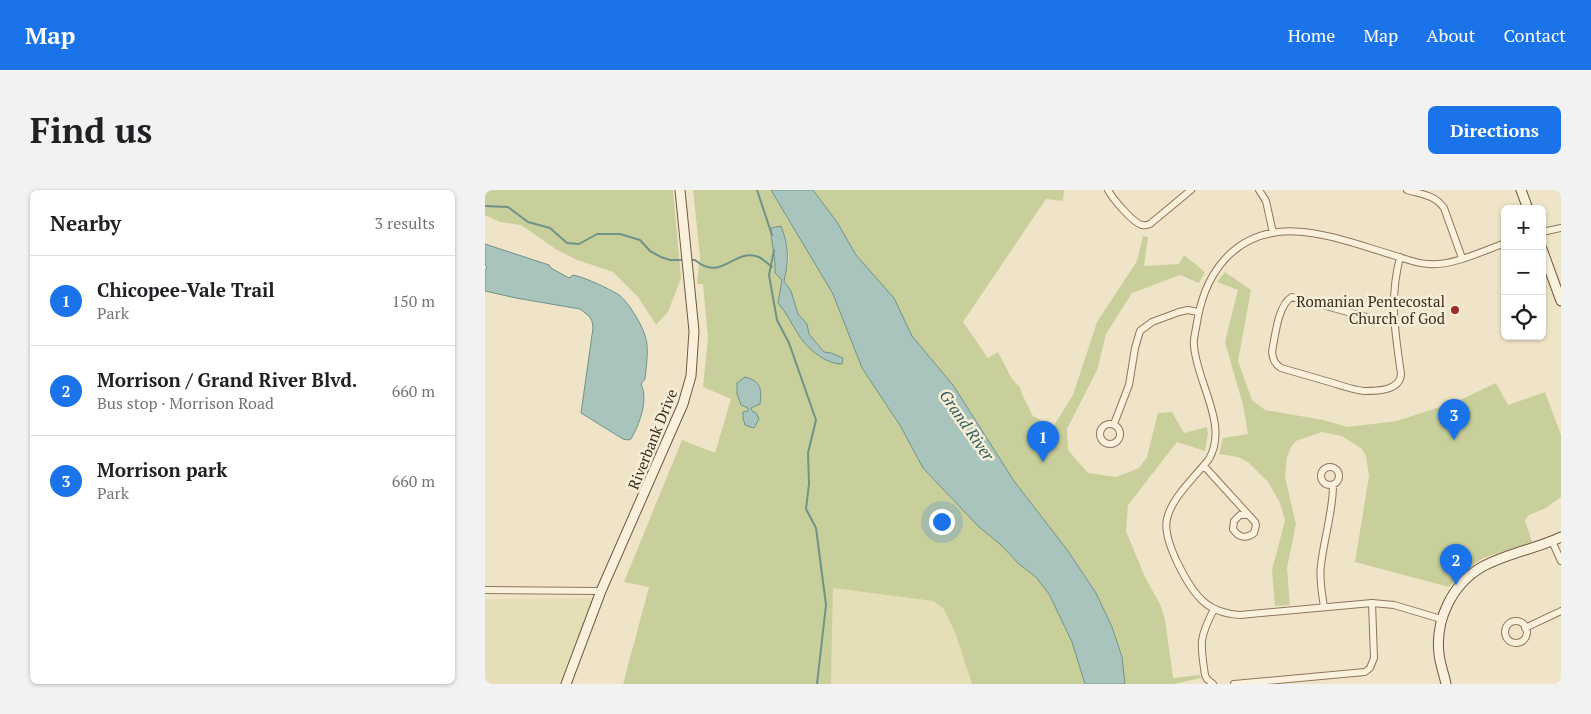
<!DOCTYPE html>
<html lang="en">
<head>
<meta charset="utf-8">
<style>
	:root { --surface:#fff; --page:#f2f2f2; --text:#202124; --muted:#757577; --line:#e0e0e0; --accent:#1a73e8 }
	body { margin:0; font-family:"PT Serif",serif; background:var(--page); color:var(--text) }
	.controls { position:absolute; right:15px; top:15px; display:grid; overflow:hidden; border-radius:8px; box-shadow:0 1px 4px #0004 }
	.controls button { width:45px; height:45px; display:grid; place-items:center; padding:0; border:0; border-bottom:1px solid var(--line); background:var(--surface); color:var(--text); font:25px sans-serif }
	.you { position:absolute; left:456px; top:331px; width:18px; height:18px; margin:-12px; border:4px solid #fff; border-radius:50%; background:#1a73e8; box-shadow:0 0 0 8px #1a73e833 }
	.badge { display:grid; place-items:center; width:32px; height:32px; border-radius:50%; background:var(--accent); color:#fff; font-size:16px; font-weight:700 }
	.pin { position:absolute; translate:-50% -41px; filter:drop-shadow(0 1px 2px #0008) }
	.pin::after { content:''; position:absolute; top:26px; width:18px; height:15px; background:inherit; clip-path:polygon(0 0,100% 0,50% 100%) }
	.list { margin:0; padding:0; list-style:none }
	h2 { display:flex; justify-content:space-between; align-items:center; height:65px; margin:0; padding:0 20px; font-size:21px }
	h2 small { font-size:16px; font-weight:400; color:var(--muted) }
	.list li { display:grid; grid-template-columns:32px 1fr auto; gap:15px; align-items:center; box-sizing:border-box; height:90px; padding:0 20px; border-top:1px solid var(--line) }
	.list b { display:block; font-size:19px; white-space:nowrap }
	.list p { margin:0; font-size:16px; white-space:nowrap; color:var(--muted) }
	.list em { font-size:16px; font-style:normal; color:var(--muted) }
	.icon { flex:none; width:28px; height:28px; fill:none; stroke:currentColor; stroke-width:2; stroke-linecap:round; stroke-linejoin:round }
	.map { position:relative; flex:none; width:1076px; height:494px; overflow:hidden; border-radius:8px }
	header { display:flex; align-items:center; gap:30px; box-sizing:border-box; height:70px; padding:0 25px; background:var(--accent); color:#fff }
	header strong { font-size:24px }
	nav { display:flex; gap:28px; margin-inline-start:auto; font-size:18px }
	.intro { display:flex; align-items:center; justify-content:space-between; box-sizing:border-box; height:120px; padding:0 30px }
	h1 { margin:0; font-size:35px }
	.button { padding:12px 22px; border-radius:8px; background:var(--accent); color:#fff; font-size:18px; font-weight:700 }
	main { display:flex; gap:30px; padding:0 30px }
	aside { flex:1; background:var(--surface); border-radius:8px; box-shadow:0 1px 4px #0004 }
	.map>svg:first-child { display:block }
	.farmland { fill:#e6deb5 }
	.green { fill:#c9cf9b; fill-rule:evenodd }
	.water { fill:#a9c4bc; stroke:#6f938a }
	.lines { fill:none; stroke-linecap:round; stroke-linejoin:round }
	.stream { stroke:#6f938a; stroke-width:2 }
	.street-casing { stroke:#8d765c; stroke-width:8 }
	.secondary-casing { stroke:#6f573f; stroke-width:11 }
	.street { stroke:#faf1dc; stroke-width:6 }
	.secondary { stroke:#faf1dc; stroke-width:9 }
	.poi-dot { fill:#9e2a2b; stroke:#f7eed8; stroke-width:2 }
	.labels { text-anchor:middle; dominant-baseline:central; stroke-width:5; stroke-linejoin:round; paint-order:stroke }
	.poi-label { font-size:15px; fill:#3d2e20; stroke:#f7eed8; text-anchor:end }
	.street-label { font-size:15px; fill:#3d2e20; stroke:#f7eed8 }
	.water-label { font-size:16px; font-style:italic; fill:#2f5d5a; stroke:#f7eed8 }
</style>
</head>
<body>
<header>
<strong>Map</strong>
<nav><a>Home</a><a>Map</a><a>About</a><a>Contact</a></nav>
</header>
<div class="intro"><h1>Find us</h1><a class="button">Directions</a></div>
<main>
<aside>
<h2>Nearby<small>3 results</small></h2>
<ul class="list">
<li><span class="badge">1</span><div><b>Chicopee-Vale Trail</b><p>Park</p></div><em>150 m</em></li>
<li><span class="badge">2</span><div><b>Morrison / Grand River Blvd.</b><p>Bus stop · Morrison Road</p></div><em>660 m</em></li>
<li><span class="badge">3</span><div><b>Morrison park</b><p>Park</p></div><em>660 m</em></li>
</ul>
</aside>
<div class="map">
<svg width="1076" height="494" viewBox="0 0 1076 494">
	<rect width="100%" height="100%" fill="#f0e4c8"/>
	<path class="farmland" d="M348,398L448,411L459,419L471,445L487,494H346Z
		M108,408L74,494H0V409Z"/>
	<path class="green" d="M0,0H188L196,88L183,122L171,135L153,107L128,82L92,70L72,60L36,35L15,32L0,25Z
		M208,0H286L348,104L377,178L416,237L438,278L493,336L516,355L534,374L551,387L564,404L587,452L600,494H487L471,445L459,419L448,411L348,398L346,494H138L164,397L139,392L197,250L230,263L246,209L218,197L223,148L218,94H212L215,66ZM302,52L304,68L299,91L306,101L313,124L322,134L324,144L340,163H346L341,170L316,149L302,123L293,113L297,90L290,83L291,69Z
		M328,0H579L578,11L561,9L478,132L503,168L513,162L527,189L535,197L537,204L548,226L568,237L588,205L612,132L652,71L658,46L663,47L659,76L694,74L699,65L720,82L714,93L695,85L647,103L621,144L612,180L582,239L583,260L603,283L631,287L654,278L662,267L673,223L687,222L699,243L722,237L723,244L720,261L692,252L643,315L641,341L660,387L675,414L680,429L688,488L715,485L716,488L689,494H640L637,467L627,437L611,403L583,361L529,291L468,195L427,146L409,108L371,65L352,32Z
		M740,82L766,100L753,171L767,210L780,220L838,230L863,237L912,231L973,211L1011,193L1023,215L1060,202L1076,245V307L1061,318L1044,325L1040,330L1047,352L998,368L973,386L964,397L870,372L884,286L881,266L877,259L857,246L837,242L811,251L806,257L802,267L800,287L811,334L802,378L805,415L790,416L787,380L800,330L795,313L783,292L764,273L753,267L734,264L738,248L763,244L758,215L740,152L753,100L732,92Z"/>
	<path class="water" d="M286,0H328L352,32L371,65L409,108L427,146L468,195L529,291L583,361L611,403L627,437L637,467L640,494H600L587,452L564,404L551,387L534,374L516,355L493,336L438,278L416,237L377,178L348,104Z
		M296,36C304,57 304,69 299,91L306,101L313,124L322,134L324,144L339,162L346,163L358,168L357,174C341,174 324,160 315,147C307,135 302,123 293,113L297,90L290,83C291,67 286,54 286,38Z
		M0,54L64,75L66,78L84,88L88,85C99,87 125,99 134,105C144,112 162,142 162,155C163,166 161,178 160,189L156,194C164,210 154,235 146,249L143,250L138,249L96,223L108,138L107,131L104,126L95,119L31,108L0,101V80L2,78L0,74Z
		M260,187C276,191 277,199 275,214L266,218L267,221L271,223L274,229L269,238L260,235L258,228V222L263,221V218L256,215L252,204V193Z"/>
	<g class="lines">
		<path class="stream" d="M272,0L287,45
			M0,16L23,17L43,32L65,38L82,53L94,54L112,44H135L155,50L165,61L176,67L185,70H197
			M289,60L284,85L292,130L304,153L331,230L323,263L324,294L321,319L331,338L341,415L332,494
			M207,70H210C237,93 249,57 274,67C278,69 283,74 287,77"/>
		<defs>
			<path id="street" d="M623,0C628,9 648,33 657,35C661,36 662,35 665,34L706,0
				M774,0L781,11L788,43
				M922,0C936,4 950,5 959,18L977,68
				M1057,42L1076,38
				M909,129L901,131L889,129L807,107C793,114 790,147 787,162C788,170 790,174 796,178C813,183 831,188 848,193C858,196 868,200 879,201C892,201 915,201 916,184C910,140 904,111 915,67
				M615 244a10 10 0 1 1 20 0a10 10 0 1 1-20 0Z
				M629,234L644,195L650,158L655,141L667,132L694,122L703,120L713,122
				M719,276L770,332L771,335L769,343C761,349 754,348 748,339L749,331L755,325H763
				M836 286a9 9 0 1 1 18 0a9 9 0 1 1-18 0Z
				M1067,351L1076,371
				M0,400L116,401
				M839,417C837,403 834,389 836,375C839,348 848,322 848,295
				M956,429L909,415L887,413L755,425C742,424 729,421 719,412C703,398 677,350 682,329C686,308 711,286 724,269C744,235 712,193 709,156C708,150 710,144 711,138C715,112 722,89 740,69C787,18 855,50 911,66C921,69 933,74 944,74C967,76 998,61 1020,53
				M1020 442a11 11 0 1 1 22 0a11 11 0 1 1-22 0Z
				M1040,438L1076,421
				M728,494L722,489L720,485C715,453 714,448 729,419
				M749,494L880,482L885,478L889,468L887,413"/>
			<path id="secondary" d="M1036,0L1043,19
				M1057,59L1076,111
				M81,494L116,401L198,214L206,186L209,141L195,0
				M961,494C959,484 955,474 954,464C950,430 967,394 997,377C1022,363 1051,359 1076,347"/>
		</defs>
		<use href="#street" class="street-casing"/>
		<use href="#secondary" class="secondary-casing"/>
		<use href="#street" class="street"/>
		<use href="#secondary" class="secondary"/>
	</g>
	<circle class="poi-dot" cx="970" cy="120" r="5"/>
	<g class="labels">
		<g class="poi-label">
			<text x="960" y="111">Romanian Pentecostal<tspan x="960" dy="17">Church of God</tspan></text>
		</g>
		<g class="street-label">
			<text transform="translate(167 249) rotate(-68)">Riverbank Drive</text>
		</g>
		<g class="water-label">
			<text transform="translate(482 235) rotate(55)">Grand River</text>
		</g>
	</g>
</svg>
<div class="controls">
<button>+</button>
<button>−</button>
<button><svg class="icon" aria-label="locate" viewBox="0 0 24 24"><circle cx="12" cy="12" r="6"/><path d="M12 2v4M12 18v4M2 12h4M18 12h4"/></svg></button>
</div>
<div class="you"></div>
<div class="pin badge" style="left:558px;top:272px">1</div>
<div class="pin badge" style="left:971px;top:395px">2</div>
<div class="pin badge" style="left:969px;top:250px">3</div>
</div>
</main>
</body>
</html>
